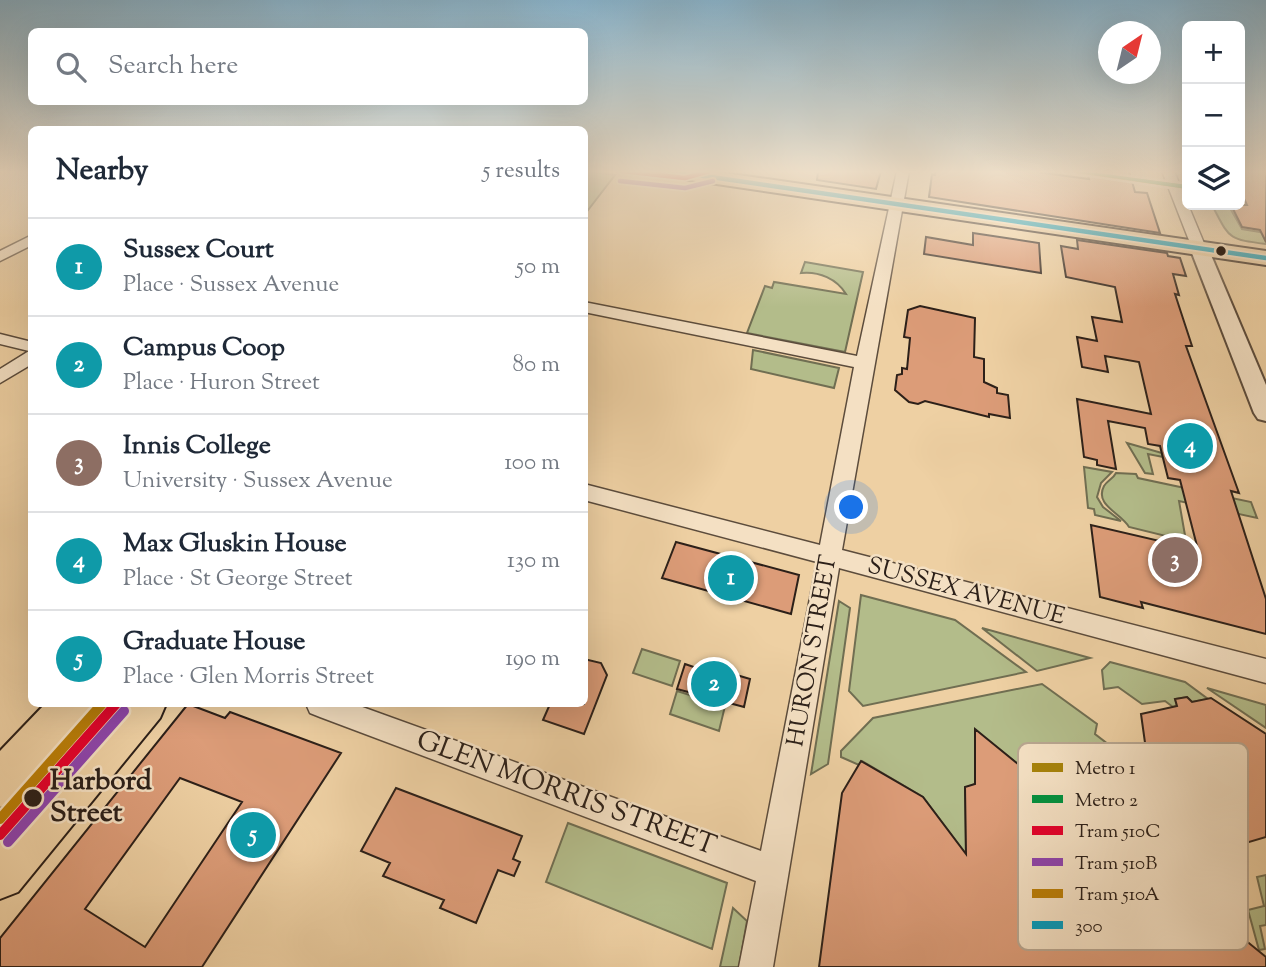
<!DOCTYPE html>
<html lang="en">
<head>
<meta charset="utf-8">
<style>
	:root { --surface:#fff; --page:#f2f2f3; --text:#1f2937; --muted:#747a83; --line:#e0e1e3; --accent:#7c3aed }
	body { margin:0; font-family:"Sorts Mill Goudy",serif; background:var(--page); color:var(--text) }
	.controls { position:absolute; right:21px; top:21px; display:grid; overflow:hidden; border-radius:10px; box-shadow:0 7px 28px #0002 }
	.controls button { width:63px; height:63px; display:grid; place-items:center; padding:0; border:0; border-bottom:2px solid var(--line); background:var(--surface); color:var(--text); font:35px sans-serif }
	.compass { position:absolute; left:1098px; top:21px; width:63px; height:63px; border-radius:50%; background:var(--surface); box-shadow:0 7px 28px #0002; rotate:35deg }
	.you { position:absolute; left:852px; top:508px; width:24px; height:24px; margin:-18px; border:5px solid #fff; border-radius:50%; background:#1a73e8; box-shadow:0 0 0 10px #1a73e833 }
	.badge { display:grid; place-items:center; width:46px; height:46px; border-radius:50%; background:var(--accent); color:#fff; font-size:23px; font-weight:700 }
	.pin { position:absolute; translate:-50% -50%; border:4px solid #fff; box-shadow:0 2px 7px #0006 }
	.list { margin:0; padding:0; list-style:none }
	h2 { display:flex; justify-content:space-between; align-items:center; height:91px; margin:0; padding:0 28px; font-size:30px }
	h2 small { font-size:23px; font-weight:400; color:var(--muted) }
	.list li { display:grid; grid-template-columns:46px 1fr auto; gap:21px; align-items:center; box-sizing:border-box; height:98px; padding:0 28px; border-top:2px solid var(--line) }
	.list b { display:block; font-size:26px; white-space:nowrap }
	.list p { margin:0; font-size:23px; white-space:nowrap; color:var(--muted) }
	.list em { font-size:23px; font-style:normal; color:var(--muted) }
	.icon { flex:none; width:38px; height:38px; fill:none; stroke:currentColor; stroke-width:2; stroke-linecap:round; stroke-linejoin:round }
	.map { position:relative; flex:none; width:1266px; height:967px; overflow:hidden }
	.search { position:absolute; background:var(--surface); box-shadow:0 7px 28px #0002; left:28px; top:28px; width:560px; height:77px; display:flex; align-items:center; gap:18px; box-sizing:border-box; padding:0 24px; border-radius:10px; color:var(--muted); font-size:26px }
	.panel { position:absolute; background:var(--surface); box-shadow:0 7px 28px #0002; left:28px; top:126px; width:560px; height:581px; border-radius:10px }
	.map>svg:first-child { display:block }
	.green { fill:#b3bc8a; stroke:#706e52; stroke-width:2 }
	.building { fill:#dc9c78; stroke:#2c2019; stroke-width:2; fill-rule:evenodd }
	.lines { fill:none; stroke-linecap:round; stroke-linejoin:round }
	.minor-casing { stroke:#5c4c3c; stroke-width:3 }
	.tertiary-casing { stroke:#5c4c3c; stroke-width:4 }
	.primary-casing { stroke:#2c2019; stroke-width:4 }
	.minor { fill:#f4e0c3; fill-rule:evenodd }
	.tertiary { fill:#f4e0c3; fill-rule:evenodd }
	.primary { fill:#eed0a3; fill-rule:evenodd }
	.bus-1-casing { stroke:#f4e0c3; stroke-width:8 }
	.bus-1 { stroke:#049bbc; stroke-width:4.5 }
	.tram-1-far1-casing { stroke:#f4e0c3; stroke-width:8 }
	.tram-1-casing { stroke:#f4e0c3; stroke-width:15 }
	.tram-2-far1-casing { stroke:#f4e0c3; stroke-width:8 }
	.tram-2-casing { stroke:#f4e0c3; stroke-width:15 }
	.tram-3-casing { stroke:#f4e0c3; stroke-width:15 }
	.tram-1-far1 { stroke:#e4002b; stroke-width:4.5 }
	.tram-1 { stroke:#e4002b; stroke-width:10 }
	.tram-2-far1 { stroke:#8e44ad; stroke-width:4.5 }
	.tram-2 { stroke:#8e44ad; stroke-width:10 }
	.tram-3 { stroke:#ba7e08; stroke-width:10 }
	.metro-1-casing { stroke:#f4e0c3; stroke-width:5 }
	.metro-2-casing { stroke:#f4e0c3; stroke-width:5 }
	.metro-1 { fill:#a6820a; fill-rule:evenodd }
	.metro-2 { fill:#00923f; fill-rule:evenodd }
	.bus-dot { fill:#2c2019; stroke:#f4e0c3; stroke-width:2.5 }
	.labels { text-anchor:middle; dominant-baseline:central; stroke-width:5; stroke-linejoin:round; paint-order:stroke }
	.street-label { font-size:24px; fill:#2c2019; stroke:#f4e0c3 }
	.near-stop-label { font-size:28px; font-weight:bold; fill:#2c2019; stroke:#f4e0c3; text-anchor:start }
	.near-street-label { font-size:28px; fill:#2c2019; stroke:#f4e0c3 }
	.key { fill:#f4e0c3; stroke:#b8a690; stroke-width:2 }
	.key-label { font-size:19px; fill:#2c2019 }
</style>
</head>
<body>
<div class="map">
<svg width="1266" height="967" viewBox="0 0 1266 967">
	<rect width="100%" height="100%" fill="#eed0a3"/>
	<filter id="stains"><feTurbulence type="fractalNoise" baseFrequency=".00286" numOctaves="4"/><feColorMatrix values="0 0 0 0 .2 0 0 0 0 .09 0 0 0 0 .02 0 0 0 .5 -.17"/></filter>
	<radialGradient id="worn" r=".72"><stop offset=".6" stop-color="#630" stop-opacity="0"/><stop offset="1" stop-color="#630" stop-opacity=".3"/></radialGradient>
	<path class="green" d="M585,171L615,175L585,214L584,171Z
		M1212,205L1230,208L1242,229L1266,233V244C1227,239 1230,239 1212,205Z
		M805,262L863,272L845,352L747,333L765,286L772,288L774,282L846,294C837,279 819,271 801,273Z
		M753,350L839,368L834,388L751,369Z
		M1127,443L1162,453L1163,457L1148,454L1153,474L1145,473Z
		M1084,467L1112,472L1101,483L1097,497L1103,507L1121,521L1095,515L1094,509L1088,508Z
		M1116,473L1136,474L1138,478L1251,502L1257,518L1179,501L1186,541L1129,527C1121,513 1094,505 1104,486C1108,480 1113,479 1116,473Z
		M861,595L955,620L1026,672L863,706L849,691Z
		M839,601L850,608L828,764L811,774Z
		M982,628L1090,658L1037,671Z
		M642,649L680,661L672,686L633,673Z
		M1110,662L1185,682L1208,699L1192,702L1187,697L1175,699L1177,706L1173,707L1165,701L1142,704L1118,687L1104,689L1102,670Z
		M1042,684L1097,724L1095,734L1117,751C1116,771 1120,811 1099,822L1029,773L975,730V784L965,788L966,854L923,797L862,761L859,765L841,757V751L873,718Z
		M1207,688L1266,705V728Z
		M677,691L725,706L719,731L670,714Z
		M568,823L727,883L712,949L546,882Z
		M1266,875V925L1260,926L1265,949L1259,950L1248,910L1264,906L1257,877Z
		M733,908L747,921L739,967H720Z"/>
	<path class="building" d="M818,171H881L876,189L817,180Z
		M936,171H1030L1089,179L1087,171H1129L1135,192L1147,193L1160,233L929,197L932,174L935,175Z
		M1240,171H1266V242L1260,230L1242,227L1231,205H1247L1240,190Z
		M973,233L1039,243L1041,273L924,254L926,237L973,245Z
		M1077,240L1167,253L1168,256L1180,258L1186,276L1173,274L1179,295L1175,294L1192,346H1186L1239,493L1231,491L1266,599V634L1141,602L1143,608L1100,597L1091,525L1198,550L1180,480L1168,478L1160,446L1148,444L1145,428L1108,421L1116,469L1097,465V460L1084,457L1077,399L1151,414L1139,362L1105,356L1108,372L1082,367L1077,337L1097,341L1092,317L1122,322L1115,287L1066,277L1061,246L1078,249Z
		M920,306L975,318L974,357L984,359V382L997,388V393L1008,395L1010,418L989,414V417L925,401L918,404L909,402L895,390L897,375L902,374V368L907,369L910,338L904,337L908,310Z
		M676,542L799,575L791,614L662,578Z
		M584,659L601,663L607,675L584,734L543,720L550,704H584Z
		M685,664L711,673L713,668L750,679L744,707L677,689Z
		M1187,697L1192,702L1211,698L1266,734V837L1222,850L1198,833L1187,778L1146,750L1141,714L1177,706L1175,699Z
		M188,704L225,718L230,712L341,753L202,967H0V938ZM180,778L242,802L145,947L85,909Z
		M975,729L1029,773L1038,771L1266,957V967H819L842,793L861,761L923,797L966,854L965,787L975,784Z
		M396,788L522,836L513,859L520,862L514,876L498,870L476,923L440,908L444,900L383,876L390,863L361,851Z"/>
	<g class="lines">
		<defs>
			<path id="minor" d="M897,171H909L842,550L1266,659V683L839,568L773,967H739L756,881L320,717L310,713L306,704H354L761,851L817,562L584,500V484L820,545L854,367L584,312V302L857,356Z
				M1162,171H1174L1206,248L1204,251H1194L1192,248Z
				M32,235V245L0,261V251Z
				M0,334L32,342V364L0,383V369L29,351L0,344Z"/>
			<path id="tertiary" d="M1199,243L1208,248L1266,385V421L1258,419L1254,413L1190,248Z"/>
			<path id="primary" d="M659,171H711L1266,251V265L669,177Z
				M45,704H95L89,718L16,800L0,807V751Z
				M117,704H166L160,718L18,892L0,899V836Z"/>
		</defs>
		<use href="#minor" class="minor-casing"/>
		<use href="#tertiary" class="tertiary-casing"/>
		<use href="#primary" class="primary-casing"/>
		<use href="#minor" class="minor"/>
		<use href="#tertiary" class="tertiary"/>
		<use href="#primary" class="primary"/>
		<defs>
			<path id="bus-1" d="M670,171L1266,258"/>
		</defs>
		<use href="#bus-1" class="bus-1-casing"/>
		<use href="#bus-1" class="bus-1"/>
		<defs>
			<path id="tram-1-far1" d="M622,171L685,178L709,171"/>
			<path id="tram-1" d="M0,835L116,704"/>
			<path id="tram-2-far1" d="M620,181L685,188L713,181"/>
			<path id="tram-2" d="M8,842L124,711"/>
			<path id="tram-3" d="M0,819L102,704"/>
		</defs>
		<use href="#tram-1-far1" class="tram-1-far1-casing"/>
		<use href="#tram-1" class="tram-1-casing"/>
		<use href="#tram-2-far1" class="tram-2-far1-casing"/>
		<use href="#tram-2" class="tram-2-casing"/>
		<use href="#tram-3" class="tram-3-casing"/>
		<use href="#tram-1-far1" class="tram-1-far1"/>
		<use href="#tram-1" class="tram-1"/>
		<use href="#tram-2-far1" class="tram-2-far1"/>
		<use href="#tram-2" class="tram-2"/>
		<use href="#tram-3" class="tram-3"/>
		<defs>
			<path id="metro-1" d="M1063,171H1078L1187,185V189Z"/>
			<path id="metro-2" d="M1068,171H1083L1187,185V189Z"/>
		</defs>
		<use href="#metro-1" class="metro-1-casing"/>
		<use href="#metro-2" class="metro-2-casing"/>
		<use href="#metro-1" class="metro-1"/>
		<use href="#metro-2" class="metro-2"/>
	</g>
	<linearGradient id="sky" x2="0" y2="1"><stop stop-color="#88b5cf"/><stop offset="0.56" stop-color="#f7ead6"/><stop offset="1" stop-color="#f7ead6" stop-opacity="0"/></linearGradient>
	<rect width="1266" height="307" fill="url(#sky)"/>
	<g class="bus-dot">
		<circle cx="1221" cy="251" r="6"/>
		<circle cx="33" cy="798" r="10"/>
	</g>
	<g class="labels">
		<g class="street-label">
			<text transform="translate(966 592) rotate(15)">SUSSEX AVENUE</text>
			<text transform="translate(813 651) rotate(-80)">HURON STREET</text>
		</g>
		<g class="near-stop-label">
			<text x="50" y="782">Harbord<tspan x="50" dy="32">Street</tspan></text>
		</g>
		<g class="near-street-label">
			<text transform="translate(566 794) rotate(20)">GLEN MORRIS STREET</text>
		</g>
	</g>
	<rect x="1018" y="743" width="230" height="207" rx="10" class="key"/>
	<rect x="1032" y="763" width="31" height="9" fill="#a6820a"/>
	<rect x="1032" y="795" width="31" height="8" fill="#00923f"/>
	<rect x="1032" y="826" width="31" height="9" fill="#e4002b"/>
	<rect x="1032" y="858" width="31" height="8" fill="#8e44ad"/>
	<rect x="1032" y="889" width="31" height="9" fill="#ba7e08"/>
	<rect x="1032" y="921" width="31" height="8" fill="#049bbc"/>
	<g class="key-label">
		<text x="1075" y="774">Metro 1</text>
		<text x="1075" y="806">Metro 2</text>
		<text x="1075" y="837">Tram 510C</text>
		<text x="1075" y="869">Tram 510B</text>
		<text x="1075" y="900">Tram 510A</text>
		<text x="1075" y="932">300</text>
	</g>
	<rect width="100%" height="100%" filter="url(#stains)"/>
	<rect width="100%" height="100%" fill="url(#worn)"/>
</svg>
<div class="controls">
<button>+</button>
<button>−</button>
<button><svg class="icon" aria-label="layers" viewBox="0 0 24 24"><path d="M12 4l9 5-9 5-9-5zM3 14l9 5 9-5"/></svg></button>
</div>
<svg class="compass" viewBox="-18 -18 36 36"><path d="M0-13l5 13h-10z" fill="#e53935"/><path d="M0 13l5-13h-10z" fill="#747a83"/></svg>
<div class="you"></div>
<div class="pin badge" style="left:731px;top:578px;background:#0f9aa8">1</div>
<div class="pin badge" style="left:714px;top:684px;background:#0f9aa8">2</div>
<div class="pin badge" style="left:1175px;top:560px;background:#8d6e63">3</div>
<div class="pin badge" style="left:1190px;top:446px;background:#0f9aa8">4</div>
<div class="pin badge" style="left:253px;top:835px;background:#0f9aa8">5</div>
<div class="search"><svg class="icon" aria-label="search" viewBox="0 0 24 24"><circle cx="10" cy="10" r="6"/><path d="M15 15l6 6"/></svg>Search here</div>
<section class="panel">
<h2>Nearby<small>5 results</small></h2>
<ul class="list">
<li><span class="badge" style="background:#0f9aa8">1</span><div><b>Sussex Court</b><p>Place · Sussex Avenue</p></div><em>50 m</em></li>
<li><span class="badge" style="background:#0f9aa8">2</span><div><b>Campus Coop</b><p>Place · Huron Street</p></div><em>80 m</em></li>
<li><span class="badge" style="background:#8d6e63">3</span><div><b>Innis College</b><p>University · Sussex Avenue</p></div><em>100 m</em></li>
<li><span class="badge" style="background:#0f9aa8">4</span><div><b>Max Gluskin House</b><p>Place · St George Street</p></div><em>130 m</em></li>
<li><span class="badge" style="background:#0f9aa8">5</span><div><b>Graduate House</b><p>Place · Glen Morris Street</p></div><em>190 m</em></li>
</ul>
</section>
</div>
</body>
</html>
